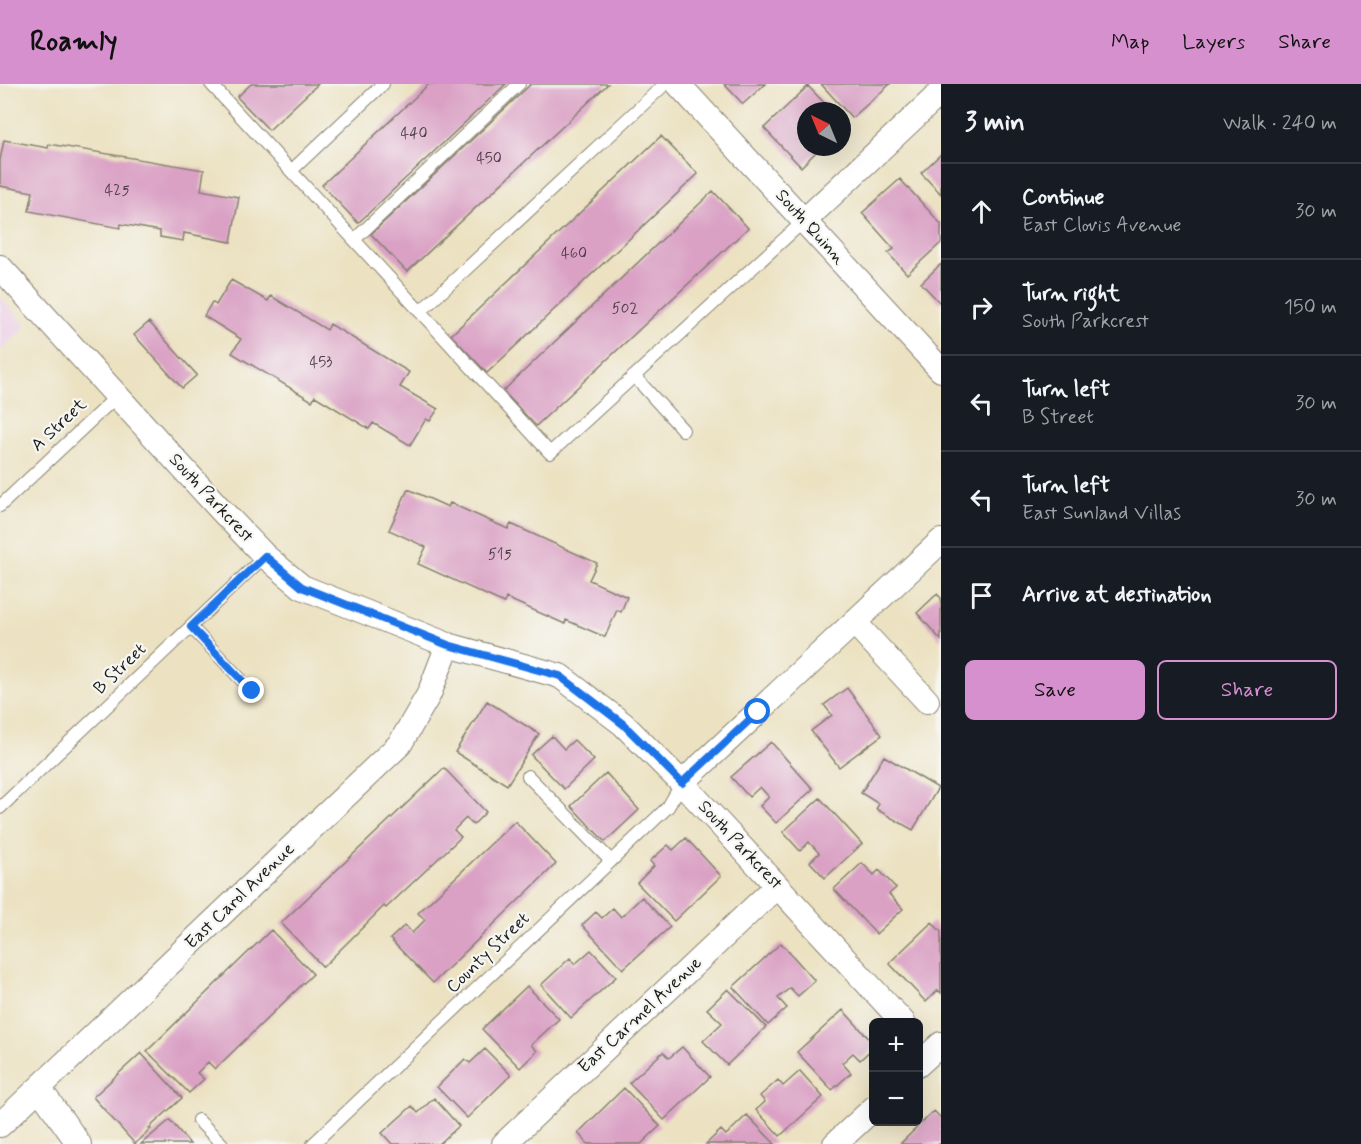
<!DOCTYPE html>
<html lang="en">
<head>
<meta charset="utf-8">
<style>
	:root { --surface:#171b24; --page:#20242c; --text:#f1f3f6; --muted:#9ea1a6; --line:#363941; --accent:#d690ce }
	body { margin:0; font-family:Mynerve,sans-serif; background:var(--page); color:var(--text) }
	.controls { position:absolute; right:18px; bottom:18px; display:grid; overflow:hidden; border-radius:9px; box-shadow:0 6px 24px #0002 }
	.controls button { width:54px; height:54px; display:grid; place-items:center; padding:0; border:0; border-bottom:2px solid var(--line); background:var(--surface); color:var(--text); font:30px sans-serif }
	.compass { position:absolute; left:797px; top:18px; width:54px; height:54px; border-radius:50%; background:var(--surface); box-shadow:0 6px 24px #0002; rotate:317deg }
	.stop { position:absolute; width:18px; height:18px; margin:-14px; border:4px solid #1a73e8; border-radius:50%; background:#fff }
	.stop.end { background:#1a73e8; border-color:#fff; box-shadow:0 2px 6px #0008 }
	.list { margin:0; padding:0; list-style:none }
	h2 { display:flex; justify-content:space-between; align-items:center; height:78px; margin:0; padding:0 24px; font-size:26px }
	h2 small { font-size:20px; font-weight:400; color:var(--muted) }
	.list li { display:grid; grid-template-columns:39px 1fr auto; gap:18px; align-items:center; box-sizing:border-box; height:96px; padding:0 24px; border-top:2px solid var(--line) }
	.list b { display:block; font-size:22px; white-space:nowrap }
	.list p { margin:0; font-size:20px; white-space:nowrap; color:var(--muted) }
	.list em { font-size:20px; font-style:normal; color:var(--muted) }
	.actions { display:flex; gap:12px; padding:18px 24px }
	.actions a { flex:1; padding:14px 0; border:2px solid var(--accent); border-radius:9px; text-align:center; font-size:21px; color:var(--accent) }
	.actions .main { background:var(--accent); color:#111 }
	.icon { flex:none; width:33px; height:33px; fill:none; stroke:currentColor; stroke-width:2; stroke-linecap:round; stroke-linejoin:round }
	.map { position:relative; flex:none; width:941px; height:1060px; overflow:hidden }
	header { display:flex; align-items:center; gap:36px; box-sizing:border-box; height:84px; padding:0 30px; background:var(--accent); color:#111 }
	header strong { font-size:28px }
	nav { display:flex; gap:33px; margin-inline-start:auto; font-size:21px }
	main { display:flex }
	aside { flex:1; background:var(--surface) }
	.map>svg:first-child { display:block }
	.built { fill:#edd0e8 }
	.building { fill:#daa1c5 }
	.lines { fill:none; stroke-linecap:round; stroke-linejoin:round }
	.service-casing { stroke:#847f6f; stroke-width:14 }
	.minor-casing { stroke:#847f6f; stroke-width:26 }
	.service { stroke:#fff; stroke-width:12 }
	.minor { stroke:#fff; stroke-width:24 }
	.route { stroke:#1a73e8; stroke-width:8 }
	.labels { text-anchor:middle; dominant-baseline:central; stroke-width:4.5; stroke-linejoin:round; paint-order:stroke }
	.number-label { font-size:15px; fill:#4c3d46 }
	.street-label { font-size:18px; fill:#1c1c1c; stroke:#f6f6f2 }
</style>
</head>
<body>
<header>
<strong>Roamly</strong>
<nav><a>Map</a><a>Layers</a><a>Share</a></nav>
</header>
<main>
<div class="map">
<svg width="941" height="1060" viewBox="0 0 941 1060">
	<rect width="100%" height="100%" fill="#f6f6f2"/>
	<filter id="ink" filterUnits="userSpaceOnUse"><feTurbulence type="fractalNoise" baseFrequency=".0167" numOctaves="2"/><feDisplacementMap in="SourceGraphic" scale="12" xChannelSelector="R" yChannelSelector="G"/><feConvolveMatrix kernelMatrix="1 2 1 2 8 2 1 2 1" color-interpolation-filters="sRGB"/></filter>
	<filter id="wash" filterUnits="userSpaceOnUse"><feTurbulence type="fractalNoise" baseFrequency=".008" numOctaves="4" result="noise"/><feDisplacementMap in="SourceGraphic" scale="24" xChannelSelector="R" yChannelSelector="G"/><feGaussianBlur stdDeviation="1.35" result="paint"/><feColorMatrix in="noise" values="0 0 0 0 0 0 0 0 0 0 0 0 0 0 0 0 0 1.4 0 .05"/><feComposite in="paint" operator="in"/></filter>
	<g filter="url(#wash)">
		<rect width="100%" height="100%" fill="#ece2c2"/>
		<path class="built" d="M0,213L26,242L0,267Z"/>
		<g id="blocks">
			<path class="building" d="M251,0H318L269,46L237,13Z
				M429,0H506L358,139L322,101Z
				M531,0H608L407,188L371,150Z
				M724,0H765L743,20Z
				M821,0H890L852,34Z
				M808,2L832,27H806V63H821L801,83L764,44Z
				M661,52L698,90L487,289L451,251Z
				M4,56L48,64L49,60L204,86L201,106L239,113L231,158L184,149L183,157L160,153V147L121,140L120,144L29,127L33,108L0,102V76Z
				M941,70V110L921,89Z
				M900,95L941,140V159L907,190L888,169L894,165L862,129Z
				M713,107L748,144L536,342L503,307Z
				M941,180V218L940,219L921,199Z
				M231,196L268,217L271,212L327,246L330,240L409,288L400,303L438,325L430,337L426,335L410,361L373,339L369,345L315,312L312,317L232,269L241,255L204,232L212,218L216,221Z
				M149,238L197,291L182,304L134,251Z
				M408,405L448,423L450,419L508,445L511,440L597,479L589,496L627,513L621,528L617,526L605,553L566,536L565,540L506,514L504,519L418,480L426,463L389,446Z
				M937,510L941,514V556L917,529Z
				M847,604L882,651L839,683L811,647L832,631L824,621Z
				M487,617L539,650L507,701L455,668Z
				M552,652L564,665L574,656L594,676L564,705L531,671Z
				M771,658L813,705L776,739L760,722L769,713L760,703L749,713L731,693Z
				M884,672L938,704L913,746L876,725L879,720L861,709Z
				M444,684L486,728L473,741L466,734L454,746L461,753L386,824L384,822L323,883L281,839Z
				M606,689L639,726L605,758L571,722Z
				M820,714L862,760L825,794L810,778L819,769L809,758L800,767L783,748Z
				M515,737L556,780L433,899L390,855L405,841L412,849L425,836L418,829Z
				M686,754L721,792L674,837L637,799L654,782L650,777L668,761L673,766Z
				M862,779L874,791L879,786L896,804L889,810L903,825L876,850L834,805Z
				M642,813L670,843L623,885L582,841L596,828L602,834L613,824L621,833Z
				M932,838L941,848V909L938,906L926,918L889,879Z
				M271,846L313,890L215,985L208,978L197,989L204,995L189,1009L147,967Z
				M781,859L815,897L798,912L790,904L778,914L787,924L768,941L733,903Z
				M591,866L616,893L571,934L541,901L570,874L575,880Z
				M527,902L559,935L531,961L537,967L520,984L482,945Z
				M728,905L766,943L727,981L703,957L722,939L707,925Z
				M843,926L874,960V963L860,976L853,969L842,979L851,989L832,1006L797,968Z
				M682,963L710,993L664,1036L629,999L663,968L669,974Z
				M485,965L511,991L467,1034L437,1003L465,975L470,979Z
				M141,969L182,1014L149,1044L151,1045L135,1060L93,1013Z
				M800,987L823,1013L780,1052L756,1026L765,1018L760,1012L778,996L783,1002Z
				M624,1004L660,1042L641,1060H588L578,1049Z
				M434,1014L459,1042L439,1060H392L382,1049L412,1022L418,1029Z
				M934,1027L941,1034V1060H900Z
				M747,1031L775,1060H706L721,1046L726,1051Z
				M170,1036L190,1060H141Z"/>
		</g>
	</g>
	<g filter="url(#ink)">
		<use href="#blocks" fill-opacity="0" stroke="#847f6f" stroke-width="1.5"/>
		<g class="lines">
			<defs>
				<path id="service" d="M211,0L550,369L805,136
					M291,87L383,0
					M354,156L519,0
					M420,228L665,0
					M634,292L683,346
					M0,422L117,312
					M191,543L252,607
					M528,692L611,777
					M0,724L265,472
					M198,1036L222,1060
					M313,1060L668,723L682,699"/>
				<path id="minor" d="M678,0L941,286
					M805,136L941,8
					M0,183L220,425L265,472L302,503L448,561L560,592L623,640L682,699L903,938
					M854,538L927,617
					M682,699L941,457
					M918,981L941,960
					M39,1004L79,1060
					M0,1041L400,660L429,610L448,561
					M504,1060L777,802
					M835,1060L874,1024"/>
			</defs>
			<use href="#service" class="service-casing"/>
			<use href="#minor" class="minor-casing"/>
			<use href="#service" class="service"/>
			<use href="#minor" class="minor"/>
		</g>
	</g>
	<g class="lines" filter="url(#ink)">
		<path class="route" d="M252,607L191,543L265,472L302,503L448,561L560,592L623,640L682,699L758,628"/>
	</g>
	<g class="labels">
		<g class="number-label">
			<text x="414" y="50">440</text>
			<text x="489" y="75">450</text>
			<text x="117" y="107">425</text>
			<text x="574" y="170">460</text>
			<text x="625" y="225">502</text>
			<text x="321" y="279">453</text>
			<text x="500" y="471">515</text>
		</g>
		<g class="street-label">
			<text transform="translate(810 143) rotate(48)">South Quinn</text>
			<text transform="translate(59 341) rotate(-43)">A Street</text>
			<text transform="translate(211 414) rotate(47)">South Parkcrest</text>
			<text transform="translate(120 585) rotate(-44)">B Street</text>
			<text transform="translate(740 761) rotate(47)">South Parkcrest</text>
			<text transform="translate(240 812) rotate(-44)">East Carol Avenue</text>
			<text transform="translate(488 869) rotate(-44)">County Street</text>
			<text transform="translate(640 931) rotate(-43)">East Carmel Avenue</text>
		</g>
	</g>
</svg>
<div class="controls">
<button>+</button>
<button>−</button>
</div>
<svg class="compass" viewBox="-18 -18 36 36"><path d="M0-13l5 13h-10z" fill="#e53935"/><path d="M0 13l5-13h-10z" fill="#9ea1a6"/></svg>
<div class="stop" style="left:758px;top:628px"></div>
<div class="stop end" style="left:252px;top:607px"></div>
</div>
<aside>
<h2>3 min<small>Walk · 240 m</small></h2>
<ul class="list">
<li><svg class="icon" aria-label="ahead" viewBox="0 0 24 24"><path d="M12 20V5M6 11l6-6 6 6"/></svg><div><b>Continue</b><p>East Clovis Avenue</p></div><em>30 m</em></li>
<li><svg class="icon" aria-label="right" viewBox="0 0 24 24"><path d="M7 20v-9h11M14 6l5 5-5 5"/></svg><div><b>Turn right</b><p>South Parkcrest</p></div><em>150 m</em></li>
<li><svg class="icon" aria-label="left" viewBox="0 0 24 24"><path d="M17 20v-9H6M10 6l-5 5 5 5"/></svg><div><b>Turn left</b><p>B Street</p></div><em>30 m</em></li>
<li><svg class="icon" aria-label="left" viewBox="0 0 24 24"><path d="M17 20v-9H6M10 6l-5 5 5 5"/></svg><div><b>Turn left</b><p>East Sunland Villas</p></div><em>30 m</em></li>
<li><svg class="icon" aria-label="arrive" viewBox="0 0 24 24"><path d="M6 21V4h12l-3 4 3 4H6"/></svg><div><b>Arrive at destination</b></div></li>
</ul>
<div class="actions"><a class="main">Save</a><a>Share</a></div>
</aside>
</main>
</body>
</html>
